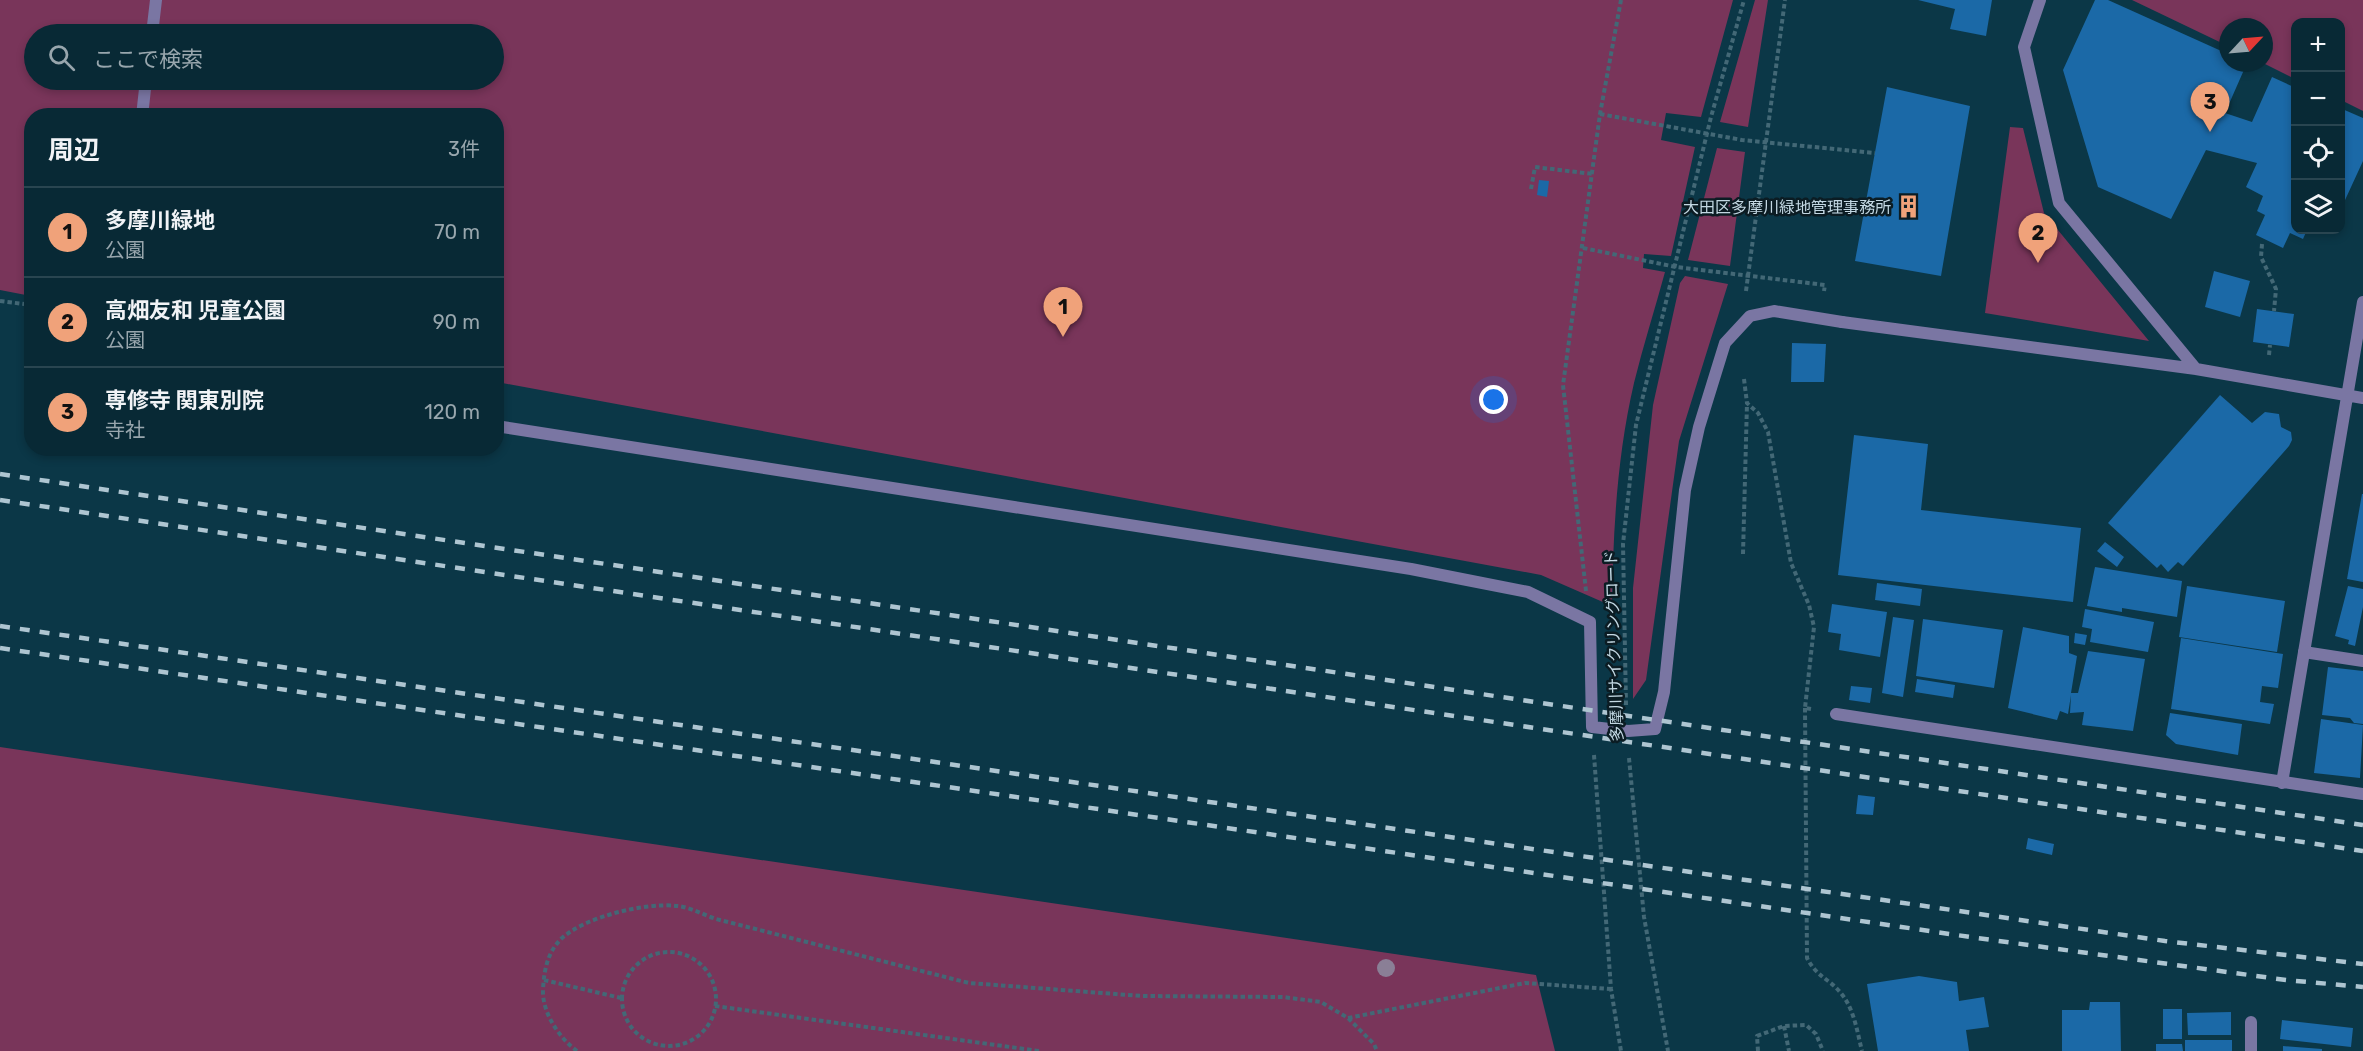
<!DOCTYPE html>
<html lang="ja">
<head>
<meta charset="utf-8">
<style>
	:root { --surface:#082935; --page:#163541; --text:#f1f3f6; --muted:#98a6ad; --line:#294550; --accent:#f0a27a }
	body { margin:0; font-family:Rubik,"Noto Sans JP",sans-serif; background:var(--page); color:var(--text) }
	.controls { position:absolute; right:18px; top:18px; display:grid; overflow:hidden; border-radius:12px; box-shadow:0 3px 9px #0003 }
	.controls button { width:54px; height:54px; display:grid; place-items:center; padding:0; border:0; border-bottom:2px solid var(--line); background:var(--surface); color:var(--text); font:30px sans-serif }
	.compass { position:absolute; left:2219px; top:18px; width:54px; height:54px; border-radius:50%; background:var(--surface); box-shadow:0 3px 9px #0003; rotate:64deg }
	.you { position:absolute; left:1494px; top:400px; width:21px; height:21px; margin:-15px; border:4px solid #fff; border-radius:50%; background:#1a73e8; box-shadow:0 0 0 9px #1a73e833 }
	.badge { display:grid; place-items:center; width:39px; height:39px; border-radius:50%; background:var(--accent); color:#111; font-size:20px; font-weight:700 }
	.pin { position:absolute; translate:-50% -50px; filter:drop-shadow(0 2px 3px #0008) }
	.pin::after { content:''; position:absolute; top:32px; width:21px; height:18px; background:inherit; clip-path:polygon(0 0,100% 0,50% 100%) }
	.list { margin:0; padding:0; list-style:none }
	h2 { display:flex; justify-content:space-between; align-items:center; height:78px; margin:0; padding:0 24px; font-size:26px }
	h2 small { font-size:20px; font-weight:400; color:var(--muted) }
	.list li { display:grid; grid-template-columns:39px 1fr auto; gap:18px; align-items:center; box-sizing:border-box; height:90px; padding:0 24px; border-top:2px solid var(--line) }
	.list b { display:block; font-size:22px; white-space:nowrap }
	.list p { margin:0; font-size:20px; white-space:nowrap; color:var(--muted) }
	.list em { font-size:20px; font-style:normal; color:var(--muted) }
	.icon { flex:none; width:33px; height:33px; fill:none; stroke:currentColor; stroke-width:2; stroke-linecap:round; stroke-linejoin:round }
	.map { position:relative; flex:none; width:2363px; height:1051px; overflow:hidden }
	.search { position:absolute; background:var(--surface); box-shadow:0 3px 9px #0003; left:24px; top:24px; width:480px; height:66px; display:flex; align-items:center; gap:15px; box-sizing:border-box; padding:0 21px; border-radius:33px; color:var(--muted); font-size:22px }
	.panel { position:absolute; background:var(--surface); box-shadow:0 3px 9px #0003; left:24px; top:108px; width:480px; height:348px; border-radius:24px }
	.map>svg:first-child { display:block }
	.green { fill:#79355a; fill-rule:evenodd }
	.building { fill:#1b69a7 }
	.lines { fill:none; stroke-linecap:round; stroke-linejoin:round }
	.path { stroke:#436876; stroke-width:4; stroke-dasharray:4.5 3; stroke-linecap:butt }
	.lane { stroke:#7a76a3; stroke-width:12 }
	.street { stroke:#7a76a3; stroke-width:12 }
	.rail { stroke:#aec5d1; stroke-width:4.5; stroke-dasharray:10 10; stroke-linecap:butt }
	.tree { fill:#8a7f96 }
	.labels { text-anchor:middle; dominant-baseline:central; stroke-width:5; stroke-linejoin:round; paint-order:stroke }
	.poi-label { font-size:16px; fill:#c3d8e3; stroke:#0b1c23; text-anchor:end }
	.street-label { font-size:16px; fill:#c3d8e3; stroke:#0b1c23 }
</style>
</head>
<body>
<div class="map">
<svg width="2363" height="1051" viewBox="0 0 2363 1051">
	<rect width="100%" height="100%" fill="#0b3747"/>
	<path class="green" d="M0,0H1733L1701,117L1666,113L1661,140L1695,147L1671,256L1644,254L1643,268L1665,272C1655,309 1643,346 1634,383C1617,456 1613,532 1612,606L1541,575L497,382L496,116H32L31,296L0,290ZM34,34H494V80H34Z
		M1755,0H1768L1748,127L1720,122Z
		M2132,0H2363V111L2341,100L2340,22H2296L2295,79L2263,63L2264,27H2228V46Z
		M2010,127L2023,128L2044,213L2149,341L1985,313Z
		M1717,148L1745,152L1730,266L1688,260Z
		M1685,276L1728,284L1679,441L1646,680L1633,699V588L1653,405L1680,283Z
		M0,747L1536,975L1555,1051H0Z"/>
	<path class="building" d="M1918,0H1992L1986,36L1950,29L1955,9Z
		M2095,0H2108L2228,54V63H2247L2225,113L2252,122L2272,77L2296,88V230H2307L2303,239L2290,233L2283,248L2256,235L2265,215L2257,211L2263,196L2246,187L2257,163L2206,150L2171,219L2098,187L2063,70Z
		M1887,87L1970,106L1941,276L1855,261Z
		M2340,108L2363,118V161L2340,211Z
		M1539,180L1549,181L1547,197L1537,195Z
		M2214,271L2250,281L2240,317L2205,307Z
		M2257,309L2294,314L2289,347L2253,342Z
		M1792,343L1826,344L1824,382H1791Z
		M2220,395L2252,423L2265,412L2279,414L2281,427L2291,432L2292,440L2289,446L2183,566L2178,562L2168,572L2161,564L2157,568L2108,523Z
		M1854,435L1928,444L1921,510L2081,528L2073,602L1838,575Z
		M2362,494H2363V582L2347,579Z
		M2105,542L2124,557L2117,567L2097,551Z
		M2095,567L2182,581L2177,617L2122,608V612L2087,606Z
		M1877,583L1922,589L1920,606L1875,600Z
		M2187,586L2285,601L2277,652L2179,637Z
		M2348,586L2363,589V607L2355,646L2348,644L2349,640L2335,636Z
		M1832,604L1887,612L1880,657L1839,650L1841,634L1828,632Z
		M2085,609L2154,622L2148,652L2090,642L2092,629L2082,627Z
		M1893,617L1914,620L1903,697L1882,693Z
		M1923,619L2003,630L1994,688L1916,676Z
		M2023,627L2069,636V653L2077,656L2071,693H2078L2088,651L2145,659L2133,731L2082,725L2084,712L2070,713L2071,695L2068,714L2060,711L2057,720L2008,708Z
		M2075,633L2087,635L2085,645L2074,643Z
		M2181,638L2283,654L2278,688L2262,686L2260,702L2274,704L2270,724L2171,709Z
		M2328,667L2363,671V724L2354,723L2350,718L2322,715Z
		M1917,679L1955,685L1953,698L1915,692Z
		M1851,686L1872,688L1870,703L1849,700Z
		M2170,713L2242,724L2238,755L2176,744L2166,735Z
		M2321,719L2363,725L2360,778L2314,773Z
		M1858,795L1875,797L1873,815L1856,814Z
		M2028,838L2054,844L2052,855L2026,849Z
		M1919,976L1957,982L1959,1001L1984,997L1989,1027L1966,1030L1969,1051H1878L1867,984Z
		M2090,1002H2120L2121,1051H2062V1010H2089Z
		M2163,1009H2182V1039H2163Z
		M2231,1012V1035H2188L2187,1013Z
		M2282,1020L2353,1028L2351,1047L2280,1039Z
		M2185,1040H2232V1051H2185Z
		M2156,1044H2182L2183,1051H2156Z
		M2283,1046L2322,1049V1051H2283Z"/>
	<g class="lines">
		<path class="path" d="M1600,114L1742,140L1875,153
			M1531,189L1535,167L1593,174
			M2262,244L2261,257L2276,289L2274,311
			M1583,248L1676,267L1825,285L1824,291
			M1746,291L1785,0
			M0,301L32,305
			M2269,355L2270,345
			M1744,379L1747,403L1758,413L1768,432L1791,563L1809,605L1814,627L1805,708L1811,709
			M1743,554L1747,403
			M1586,591L1563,385L1600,114L1621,0
			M1626,705L1623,544L1636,425L1711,117L1744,0
			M1805,708L1807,958C1817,977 1828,978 1840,992C1854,1008 1857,1031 1862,1051
			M1594,755L1611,989L1621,1051
			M1629,758L1644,917L1668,1051
			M622 999a47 47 0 1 1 94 0a47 47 0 1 1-94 0Z
			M544,980L621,998
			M715,1006L1039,1051
			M1348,1018L1525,983L1611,989
			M1784,1026L1789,1051
			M577,1051C559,1038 542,1012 543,990C544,971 547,953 561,939C584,917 646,902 677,906C690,907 704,915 716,919L969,983L1142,996L1283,997L1321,1002L1348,1018L1374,1044L1377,1051
			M1758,1051L1757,1036L1784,1026L1806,1025L1816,1034L1823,1051"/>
		<path class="lane" d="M152,34L156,0
			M142,116L146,80
			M496,426L1411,569L1528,592L1590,622L1592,727L1628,731L1655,729L1664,692L1685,490L1699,427L1725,343L1750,316L1774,311L1842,322
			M2304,652L2363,661
			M2251,1022V1051"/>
		<path class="street" d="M2040,0L2024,47L2059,203L2196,369
			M1842,322L2196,369L2363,398
			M1836,714L2363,794
			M2282,783L2363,302"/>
		<path class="rail" d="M0,474L2363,825
			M0,500L2363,851
			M0,626L2165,941L2363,964
			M0,648L1977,938L2286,980L2363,987"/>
	</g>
	<circle class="tree" cx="1386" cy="968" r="9"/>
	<defs>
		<symbol id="building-bare" viewBox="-9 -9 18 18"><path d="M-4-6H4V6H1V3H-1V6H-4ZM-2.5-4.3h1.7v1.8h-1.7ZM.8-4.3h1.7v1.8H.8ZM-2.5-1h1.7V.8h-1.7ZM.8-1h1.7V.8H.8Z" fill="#f0a27a" stroke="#0b1c23" stroke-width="2.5" paint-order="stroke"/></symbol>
	</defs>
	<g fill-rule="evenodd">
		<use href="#building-bare" x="1892" y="190" width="33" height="33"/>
	</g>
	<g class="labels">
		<g class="poi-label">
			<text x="1891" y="207">大田区多摩川緑地管理事務所</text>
		</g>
		<g class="street-label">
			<text transform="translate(1614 646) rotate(-92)">多摩川サイクリングロード</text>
		</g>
	</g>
</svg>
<div class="controls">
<button>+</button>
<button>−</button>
<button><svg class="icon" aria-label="locate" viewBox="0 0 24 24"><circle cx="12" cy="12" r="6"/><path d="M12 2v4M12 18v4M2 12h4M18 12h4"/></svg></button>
<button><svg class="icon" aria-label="layers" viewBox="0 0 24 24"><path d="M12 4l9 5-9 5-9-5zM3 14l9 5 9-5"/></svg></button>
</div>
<svg class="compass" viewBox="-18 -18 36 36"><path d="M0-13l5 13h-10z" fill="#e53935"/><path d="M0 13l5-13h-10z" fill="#98a6ad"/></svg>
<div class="you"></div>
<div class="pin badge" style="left:1063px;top:337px">1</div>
<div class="pin badge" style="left:2038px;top:263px">2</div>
<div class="pin badge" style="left:2210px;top:132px">3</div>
<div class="search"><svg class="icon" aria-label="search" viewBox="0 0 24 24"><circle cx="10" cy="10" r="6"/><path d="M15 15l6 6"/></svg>ここで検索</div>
<section class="panel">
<h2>周辺<small>3件</small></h2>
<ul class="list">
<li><span class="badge">1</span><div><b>多摩川緑地</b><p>公園</p></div><em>70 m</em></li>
<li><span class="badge">2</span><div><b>高畑友和 児童公園</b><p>公園</p></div><em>90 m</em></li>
<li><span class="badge">3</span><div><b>専修寺 関東別院</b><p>寺社</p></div><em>120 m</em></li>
</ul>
</section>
</div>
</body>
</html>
